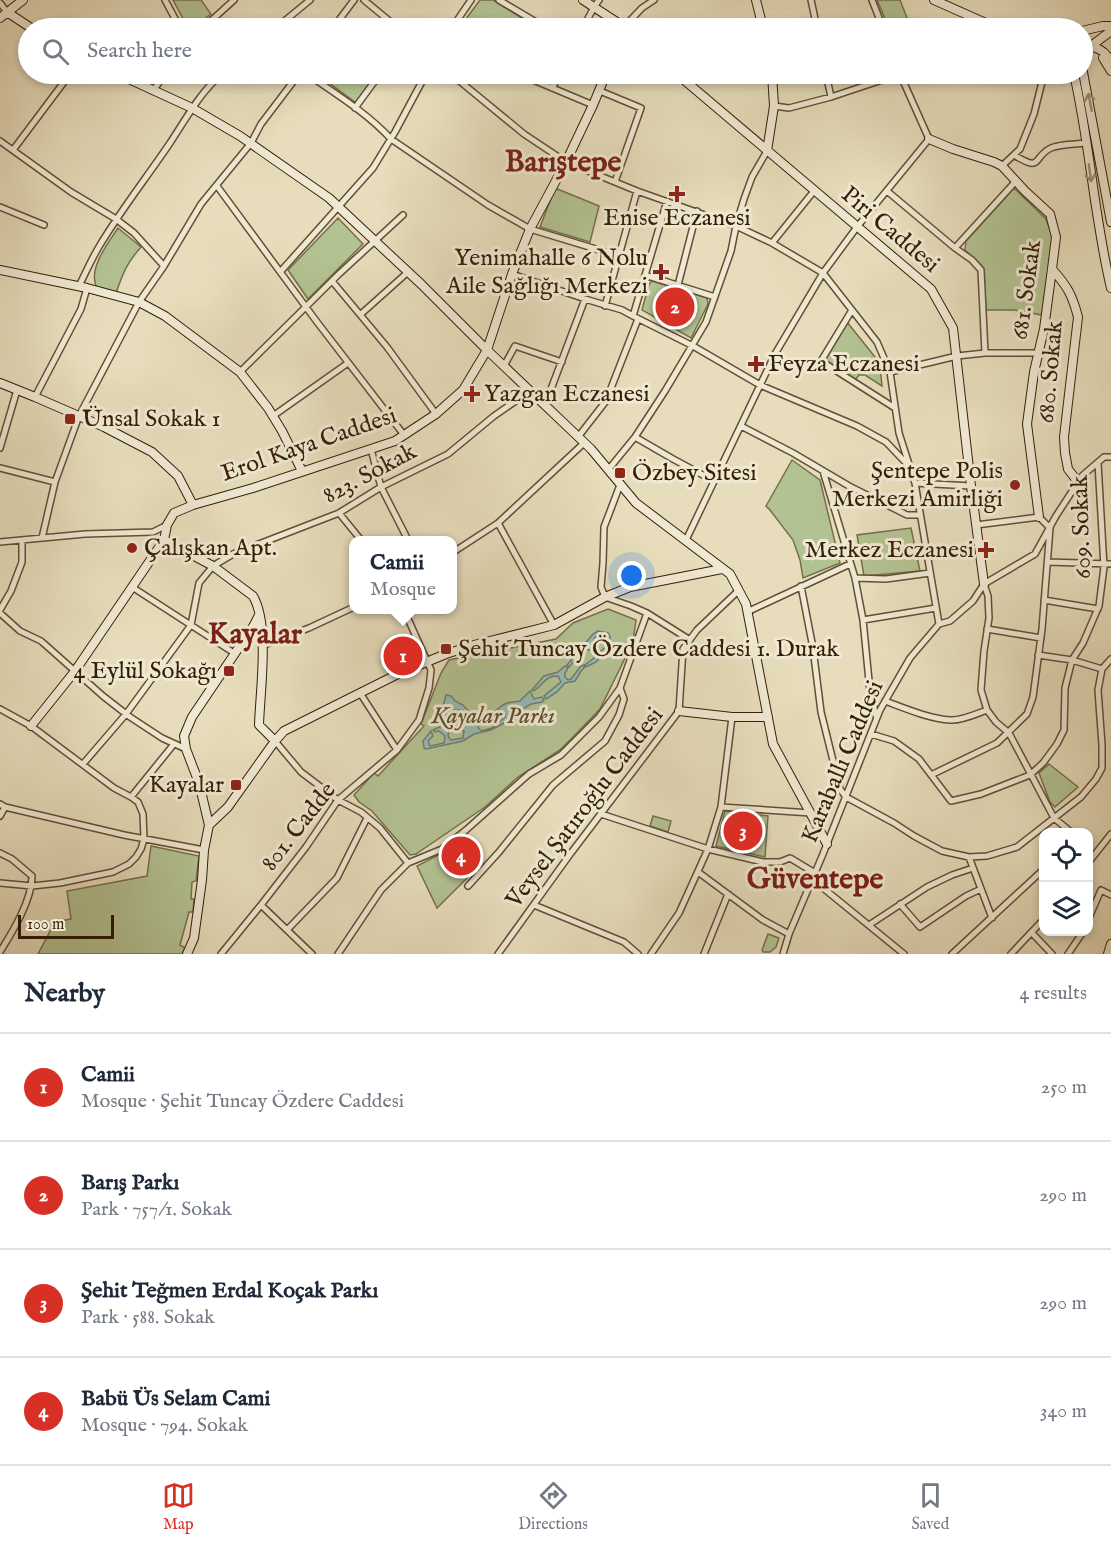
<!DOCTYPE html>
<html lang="en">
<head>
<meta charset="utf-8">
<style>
	:root { --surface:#fff; --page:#f2f2f3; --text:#1f2937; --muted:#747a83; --line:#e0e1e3; --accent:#d93025 }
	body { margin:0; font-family:"IM FELL English",serif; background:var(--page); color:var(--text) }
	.controls { position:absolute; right:18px; bottom:18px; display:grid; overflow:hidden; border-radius:12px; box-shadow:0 3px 9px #0003 }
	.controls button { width:54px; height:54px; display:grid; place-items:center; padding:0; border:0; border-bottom:2px solid var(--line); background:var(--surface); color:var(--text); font:30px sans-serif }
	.scale { position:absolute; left:18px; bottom:15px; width:96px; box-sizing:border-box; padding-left:6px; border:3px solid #361e05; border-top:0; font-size:16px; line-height:21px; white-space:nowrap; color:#361e05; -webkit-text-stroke:4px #efe9d3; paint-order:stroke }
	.you { position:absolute; left:632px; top:576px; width:21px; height:21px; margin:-15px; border:4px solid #fff; border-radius:50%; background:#1a73e8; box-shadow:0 0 0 9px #1a73e833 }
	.badge { display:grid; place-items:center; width:39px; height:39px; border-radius:50%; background:var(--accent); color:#fff; font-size:20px; font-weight:700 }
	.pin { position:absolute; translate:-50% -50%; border:3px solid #fff; box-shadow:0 2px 6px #0006 }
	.popup { position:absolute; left:349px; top:536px; width:108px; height:78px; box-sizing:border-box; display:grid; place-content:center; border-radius:12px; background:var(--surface); filter:drop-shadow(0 2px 4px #0005); font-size:20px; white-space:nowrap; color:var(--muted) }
	.popup b { font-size:22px; color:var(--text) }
	.popup::after { content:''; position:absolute; left:50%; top:100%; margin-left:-12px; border:12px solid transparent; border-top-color:var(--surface) }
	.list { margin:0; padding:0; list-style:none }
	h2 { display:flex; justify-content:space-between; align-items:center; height:78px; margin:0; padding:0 24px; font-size:26px }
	h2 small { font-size:20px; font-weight:400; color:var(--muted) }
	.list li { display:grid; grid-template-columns:39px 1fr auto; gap:18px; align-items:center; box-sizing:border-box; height:108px; padding:0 24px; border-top:2px solid var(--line) }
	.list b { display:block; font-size:22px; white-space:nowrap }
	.list p { margin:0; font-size:20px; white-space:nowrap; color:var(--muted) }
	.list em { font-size:20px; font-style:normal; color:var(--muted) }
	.icon { flex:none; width:33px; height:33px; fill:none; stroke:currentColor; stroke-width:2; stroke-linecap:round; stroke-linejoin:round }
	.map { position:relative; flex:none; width:1111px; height:954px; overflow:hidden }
	.search { position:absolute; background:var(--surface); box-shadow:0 3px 9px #0003; left:18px; right:18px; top:18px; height:66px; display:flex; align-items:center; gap:15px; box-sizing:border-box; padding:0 21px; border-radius:33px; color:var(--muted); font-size:22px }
	.sheet { height:510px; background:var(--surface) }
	nav { display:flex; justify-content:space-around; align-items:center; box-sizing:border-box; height:84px; border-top:2px solid var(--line); background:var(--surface); font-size:16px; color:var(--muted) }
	nav a { display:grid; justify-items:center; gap:3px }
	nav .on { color:var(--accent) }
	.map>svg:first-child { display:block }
	.green { fill:#b3c292; stroke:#74704c; stroke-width:1.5 }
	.water { fill:#97bbb5; stroke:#707c6f; stroke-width:1.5; fill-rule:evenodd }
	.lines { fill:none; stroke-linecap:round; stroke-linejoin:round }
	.street-casing { stroke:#624e33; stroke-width:8 }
	.secondary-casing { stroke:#361e05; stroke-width:10 }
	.street { stroke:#efe9d3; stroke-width:5 }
	.secondary { stroke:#efe9d3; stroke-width:8 }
	.oneway { stroke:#9c8e76 }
	.poi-dot { fill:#8f2418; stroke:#efe9d3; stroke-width:2 }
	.labels { text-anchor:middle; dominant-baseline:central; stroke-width:6; stroke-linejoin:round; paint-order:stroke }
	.poi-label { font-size:24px; fill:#361e05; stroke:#efe9d3; text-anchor:start }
	.street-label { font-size:24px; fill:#361e05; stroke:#efe9d3 }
	.park-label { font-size:24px; font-style:italic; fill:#5c4f2f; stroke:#efe9d3 }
	.district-label { font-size:30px; font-weight:bold; fill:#7a1f14; stroke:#efe9d3 }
</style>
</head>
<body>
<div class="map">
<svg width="1111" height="954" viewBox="0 0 1111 954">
	<rect width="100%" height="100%" fill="#e7ddbc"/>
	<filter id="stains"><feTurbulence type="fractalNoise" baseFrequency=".00333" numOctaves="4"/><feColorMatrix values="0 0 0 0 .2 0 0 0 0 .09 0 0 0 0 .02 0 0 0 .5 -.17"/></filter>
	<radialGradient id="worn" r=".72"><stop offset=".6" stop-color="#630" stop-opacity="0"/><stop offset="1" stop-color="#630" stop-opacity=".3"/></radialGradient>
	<path class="green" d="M173,0H201L211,14L193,28H188Z
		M480,0H493L538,28H469L463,23Z
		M877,0H900L911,28H889Z
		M317,74H383L359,105Z
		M555,188L599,206L590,242L540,227Z
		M1014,188L1046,219L1053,237L1042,315L1014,310H986L982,266L965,250L966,241Z
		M338,218L363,244L308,299L288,270Z
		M118,228L141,247C126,264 123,273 116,293L97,288C87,270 108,243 118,228Z
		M652,281L707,298L708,304L691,338L642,310L649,284Z
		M847,322L875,357L880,367L882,386L865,375H859L853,383L822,364Z
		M792,460L820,480L840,563L803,578L800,560L793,540L770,510L766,506Z
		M911,528L920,571L864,576L857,535Z
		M608,609L636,620L633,642L600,709L578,732L560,750L518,777L485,807L416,854L410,855L372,811L359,802L354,795L374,773L378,776L424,726L421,724L441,673L449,660L556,639L573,623Z
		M1049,764L1078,787L1055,807L1050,802L1039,773Z
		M725,811L768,816L765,857L716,846Z
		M653,816L671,821L668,832L650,826Z
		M151,846L199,856L196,881L192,882L191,899H194L193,912H189L180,945L185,948L182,954H38L55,922L71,919L67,891L147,876Z
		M446,851L457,871L472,864L477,868L437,908L417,866Z
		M768,934L779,938L776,947L770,952H763L762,950Z"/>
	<path class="water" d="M598,631L608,633L610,636L611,645L608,644C607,638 605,635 599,635L595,637L591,645L594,649L601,651L607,646L610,647L596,662L586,667L585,665L594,658L595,655L589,650L585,649L569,667L567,665L593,634Z
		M584,665V668L581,671L575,681L565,683L557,692L546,699L544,696L561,682L558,676C545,675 543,686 533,691L532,690L544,676L558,672L565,666L568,668L565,673V677L568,680L571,679L581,666Z
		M530,691L534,699L542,697L544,700L542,702L531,704L524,708L508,721L491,730L474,734L463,741L426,749L424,748L423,741L431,731L433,736L428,741L430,746L444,743L445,736L439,731L435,732L433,730L442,726L444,719L442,711L446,695L451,696L455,701L463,705L470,713L467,715C463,708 457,710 450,711L446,715L448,722L459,724H466L470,722L469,717L472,714L478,719L483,720V723L479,725L478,728L482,731L492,728L505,717V714L503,712H500C495,716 493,724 486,722L485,719L503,705L507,703L520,701ZM457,727L464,731L463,738L451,740C444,734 451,729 457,727Z"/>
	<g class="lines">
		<defs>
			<path id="street" d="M165,0L180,28
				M364,0L398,28
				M499,0L546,28
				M811,0L817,28
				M872,0L883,28
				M0,3L7,12
				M339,20L351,28
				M624,27L642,8L654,0
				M203,28L234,0
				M276,28L310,0
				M333,28L354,0
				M452,28L471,0
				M583,28L594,7L599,0
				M307,74C336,94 367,113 391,139L488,205L530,229L619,256
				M451,74L524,134L566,162L637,191L736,226L772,243L823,273L877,342L890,372L899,433L915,483L939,624
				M519,74L593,105
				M826,74L831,97
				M552,88L560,74
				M153,91L165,74
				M600,91L641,108L615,182
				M774,106L789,108L831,97L900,74
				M355,108L380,74
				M0,141L71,192L116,219L134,233L164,266
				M13,150L70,74
				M1014,155C1043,173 1032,157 1051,148C1059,144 1077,144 1086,143
				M1002,166L1020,149L1034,114L1044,74
				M217,186L317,322L404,435
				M887,191L955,248L972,260L981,270L985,353
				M0,207L44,225
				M772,243L814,191
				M955,248L1016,181
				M281,271L373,168L395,132L426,74
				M512,274L585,299L622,310L633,316L693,346L760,385L857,426L886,442L909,466
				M645,275L715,297
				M332,281L387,347L436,414
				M678,285L697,211
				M79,286C86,272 92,258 100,245C121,210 147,177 170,143C186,119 200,92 222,74
				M605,306L637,191
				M852,310L821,361L895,408
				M361,314L408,272
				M633,316L667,201
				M504,366L515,346L562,362
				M240,372L339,274L403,215
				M890,372L957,356L985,353H1038
				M35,397L81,309L87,288
				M545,405L585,299
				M273,416L348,363
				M741,426L793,453L849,486L907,515H920
				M578,437L606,401L638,319
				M635,437L673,459L714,481
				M0,448L17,390
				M371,449L381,487L408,540
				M0,468L55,482
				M608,470L635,437L665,391L706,322L731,251L736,226L744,199L752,177L767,151
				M823,471L855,578L863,620L870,691L876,716
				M915,483L971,486
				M620,485L604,527L603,563L601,587L605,597L631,606L647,613L690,640
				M339,513L361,540
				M498,523L554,625
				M42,538L55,482L79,416L139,302L164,266L201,204L251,143L261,124L299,74
				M686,540L775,354L823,273L857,227L929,139L900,74
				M0,542L85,534L153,532L167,525
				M452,553L498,523L584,443
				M1048,562L1111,564
				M855,578L886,579L930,573
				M984,584L988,596L989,618L984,651L981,690L987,710L996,722L1009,733L1054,818L1071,832
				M801,586L813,648L821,712L840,789L846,797L894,823L914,836L942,851L969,857L987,856L1017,847L1081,797L1096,779L1102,768V745L1098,690L1102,669L1111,659
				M132,587L234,653
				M1044,600L1098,609
				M0,610L11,591L22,562V540
				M747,612L850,564
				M0,613L20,631L41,641L103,696L130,717L162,738L186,749
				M863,620L936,608
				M987,629L1041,638
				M264,645L309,628L354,607
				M1038,655L1072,660L1102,669
				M360,693L397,750
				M885,701C904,708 930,719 950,720C961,721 976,714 987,710
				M0,709L31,726L114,788L131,797L138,802L143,814L144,839L141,849L136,857L129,864L113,872L60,883L32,886L0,883
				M871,734L894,741L919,759L951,801L981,794L1030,775L1043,763L1057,744L1064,730L1065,688L1072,660L1083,643L1099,606L1104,567L1098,463
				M275,741L301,772L338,800L361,812L380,828L408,863
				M83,764L126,714L191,625L199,583L213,566L233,554L339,513L381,487L448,454L494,416L530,391
				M931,775L997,743L1027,714L1033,697L1042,629L1050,528L1039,517L976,525
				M131,797L174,744
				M0,804L5,807L124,835L204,850
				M721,807L811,813
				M601,814L708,849L763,862H780L790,858L815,873
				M0,816L5,807
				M0,853L12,859L32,876C32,900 13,931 0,952
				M969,857L992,918
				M1088,863L1111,834
				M698,872L763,920L789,934
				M812,879L904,954
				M468,886L499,852L553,785L605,741L619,715L624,699L620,688
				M900,904L920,927L966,896L981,889
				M261,905L312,954
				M534,905L624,942L638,954
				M1088,920L1101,890L1111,895
				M869,925L927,887L952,875L973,868
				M287,930L337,878L367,818
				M1032,933L1052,954
				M221,954L261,905L306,847L338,800L397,750L419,720L429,688L431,670L404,610
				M338,954L381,890L408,863L442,849L466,830L529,774L561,755L599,717L620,688L647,613
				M498,954L571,853L679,711L683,649L697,630L738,591
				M651,954L679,913L708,849L721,807L732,717
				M704,954L728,894
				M783,954L789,934L823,854L880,710L910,658L939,624L950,621L973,601L984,584L1035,554L1056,516L1082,476L1104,457H1111
				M952,954L1044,869
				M1011,954L1044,919
				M1068,954L1083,932"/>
			<path id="secondary" d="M583,0L626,28
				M756,0L763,28
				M934,0L997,28
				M7,12L31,28
				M0,18L23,0
				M1082,31L1103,26H1111
				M1082,46C1096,46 1105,50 1111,62
				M1091,46L1111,31
				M1103,58L1111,71
				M1082,67L1111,222
				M118,74L192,108L240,136L329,198L421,284L487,350L591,449L636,503L730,574L746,604L773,744L827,844
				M677,74L931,289L953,328L971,486L984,584
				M1074,74C1090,144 1094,217 1111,288
				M929,139L953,149L994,162L1002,166L1025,191L1050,214L1056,237L1052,269L1044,329L1034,372L1027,424L1039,517
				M767,151L774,106L772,74
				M1052,269C1067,286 1072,294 1078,317L1064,437L1065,453L1068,469L1078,482
				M0,270L87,288L139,302L165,316L240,372L268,408L282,431L302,471
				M0,383L35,397L104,427L152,452L178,476L193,505
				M164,540L213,566L253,596C270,625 260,691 259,725L275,741
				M679,711L732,717H768
				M31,726L75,671L164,540L167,525L174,513L193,505L253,488L395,441L436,414L463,390L487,350L512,274L530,229L566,162L593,105L606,74
				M209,825L199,783L186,749L184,736L192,717L254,625L259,615
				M187,954L194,938L202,880L204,850L209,825L228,807L275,741L284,731L402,672L446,654L474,645L554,625L605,597L630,587L722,569
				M1108,954L1111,944"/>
		</defs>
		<use href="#street" class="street-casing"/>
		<use href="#secondary" class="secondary-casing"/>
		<use href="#street" class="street"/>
		<use href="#secondary" class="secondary"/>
	</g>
	<defs><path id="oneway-shaft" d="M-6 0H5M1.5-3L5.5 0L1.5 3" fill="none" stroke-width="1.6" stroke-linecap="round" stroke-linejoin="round" transform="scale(1.5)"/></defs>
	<g class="oneway">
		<use href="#oneway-shaft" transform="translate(1090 102) rotate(-101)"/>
		<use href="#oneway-shaft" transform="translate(1090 173) rotate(82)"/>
	</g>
	<g class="poi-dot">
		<path d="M674 185h6v6h6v6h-6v6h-6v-6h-6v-6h6z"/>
		<path d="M658 263h6v6h6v6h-6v6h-6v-6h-6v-6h6z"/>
		<path d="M753 355h6v6h6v6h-6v6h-6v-6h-6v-6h6z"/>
		<path d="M469 385h6v6h6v6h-6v6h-6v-6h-6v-6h6z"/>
		<rect x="64" y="413" width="12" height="12" rx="3"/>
		<rect x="614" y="467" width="12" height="12" rx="3"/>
		<circle cx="1015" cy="485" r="6"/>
		<circle cx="132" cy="548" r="6"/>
		<path d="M983 541h6v6h6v6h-6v6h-6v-6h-6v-6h6z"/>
		<rect x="440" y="643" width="12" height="12" rx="3"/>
		<rect x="223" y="665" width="12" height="12" rx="3"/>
		<rect x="230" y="779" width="12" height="12" rx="3"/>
	</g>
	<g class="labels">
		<g class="poi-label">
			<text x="677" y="218" text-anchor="middle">Enise Eczanesi</text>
			<text x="648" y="258" text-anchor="end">Yenimahalle 6 Nolu<tspan x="648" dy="28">Aile Sağlığı Merkezi</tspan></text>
			<text x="768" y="364">Feyza Eczanesi</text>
			<text x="484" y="394">Yazgan Eczanesi</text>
			<text x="82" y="419">Ünsal Sokak 1</text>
			<text x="1003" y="471" text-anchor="end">Şentepe Polis<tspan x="1003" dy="28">Merkezi Amirliği</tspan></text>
			<text x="632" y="473">Özbey Sitesi</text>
			<text x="144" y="548">Çalışkan Apt.</text>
			<text x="974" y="550" text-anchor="end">Merkez Eczanesi</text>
			<text x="458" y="649">Şehit Tuncay Özdere Caddesi 1. Durak</text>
			<text x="217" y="671" text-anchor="end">4 Eylül Sokağı</text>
			<text x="224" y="785" text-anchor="end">Kayalar</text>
		</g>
		<g class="street-label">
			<text transform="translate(890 230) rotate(40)">Piri Caddesi</text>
			<text transform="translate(1027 290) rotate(-82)">681. Sokak</text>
			<text transform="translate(1051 372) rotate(-85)">680. Sokak</text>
			<text transform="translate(309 445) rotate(-19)">Erol Kaya Caddesi</text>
			<text transform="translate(370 474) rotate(-28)">823. Sokak</text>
			<text transform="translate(1082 527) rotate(-92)">609. Sokak</text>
			<text transform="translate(843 762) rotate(-67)">Karaballı Caddesi</text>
			<text transform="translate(585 808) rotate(-53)">Veysel Şatıroğlu Caddesi</text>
			<text transform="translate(299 827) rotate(-52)">801. Cadde</text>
		</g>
		<g class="park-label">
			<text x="493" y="716">Kayalar Parkı</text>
		</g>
		<g class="district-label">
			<text x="563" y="163">Barıştepe</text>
			<text x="255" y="635">Kayalar</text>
			<text x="815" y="880">Güventepe</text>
		</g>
	</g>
	<rect width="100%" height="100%" filter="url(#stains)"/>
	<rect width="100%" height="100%" fill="url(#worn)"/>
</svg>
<div class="controls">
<button><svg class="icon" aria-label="locate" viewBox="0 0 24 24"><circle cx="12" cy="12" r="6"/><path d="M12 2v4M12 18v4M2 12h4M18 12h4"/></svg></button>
<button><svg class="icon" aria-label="layers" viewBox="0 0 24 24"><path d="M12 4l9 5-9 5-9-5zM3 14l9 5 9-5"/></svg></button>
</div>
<div class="scale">100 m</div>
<div class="you"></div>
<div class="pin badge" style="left:403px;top:656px">1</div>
<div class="popup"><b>Camii</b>Mosque</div>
<div class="pin badge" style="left:675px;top:307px">2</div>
<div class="pin badge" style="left:743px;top:831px">3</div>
<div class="pin badge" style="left:461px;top:856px">4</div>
<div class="search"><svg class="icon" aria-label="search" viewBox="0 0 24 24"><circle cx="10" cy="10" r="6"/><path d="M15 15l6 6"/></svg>Search here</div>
</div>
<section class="sheet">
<h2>Nearby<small>4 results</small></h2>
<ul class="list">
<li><span class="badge">1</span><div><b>Camii</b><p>Mosque · Şehit Tuncay Özdere Caddesi</p></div><em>250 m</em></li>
<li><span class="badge">2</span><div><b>Barış Parkı</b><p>Park · 757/1. Sokak</p></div><em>290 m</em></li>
<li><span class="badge">3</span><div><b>Şehit Teğmen Erdal Koçak Parkı</b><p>Park · 588. Sokak</p></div><em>290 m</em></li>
<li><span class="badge">4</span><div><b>Babü Üs Selam Cami</b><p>Mosque · 794. Sokak</p></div><em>340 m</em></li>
</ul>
</section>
<nav>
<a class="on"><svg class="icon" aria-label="map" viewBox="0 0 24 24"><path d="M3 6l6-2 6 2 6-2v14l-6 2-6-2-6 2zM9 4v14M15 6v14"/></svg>Map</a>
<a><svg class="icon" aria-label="directions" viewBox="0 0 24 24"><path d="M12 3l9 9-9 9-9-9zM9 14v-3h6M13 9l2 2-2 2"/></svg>Directions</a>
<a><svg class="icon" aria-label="saved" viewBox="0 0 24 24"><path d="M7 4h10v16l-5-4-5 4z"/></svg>Saved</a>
</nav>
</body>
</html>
